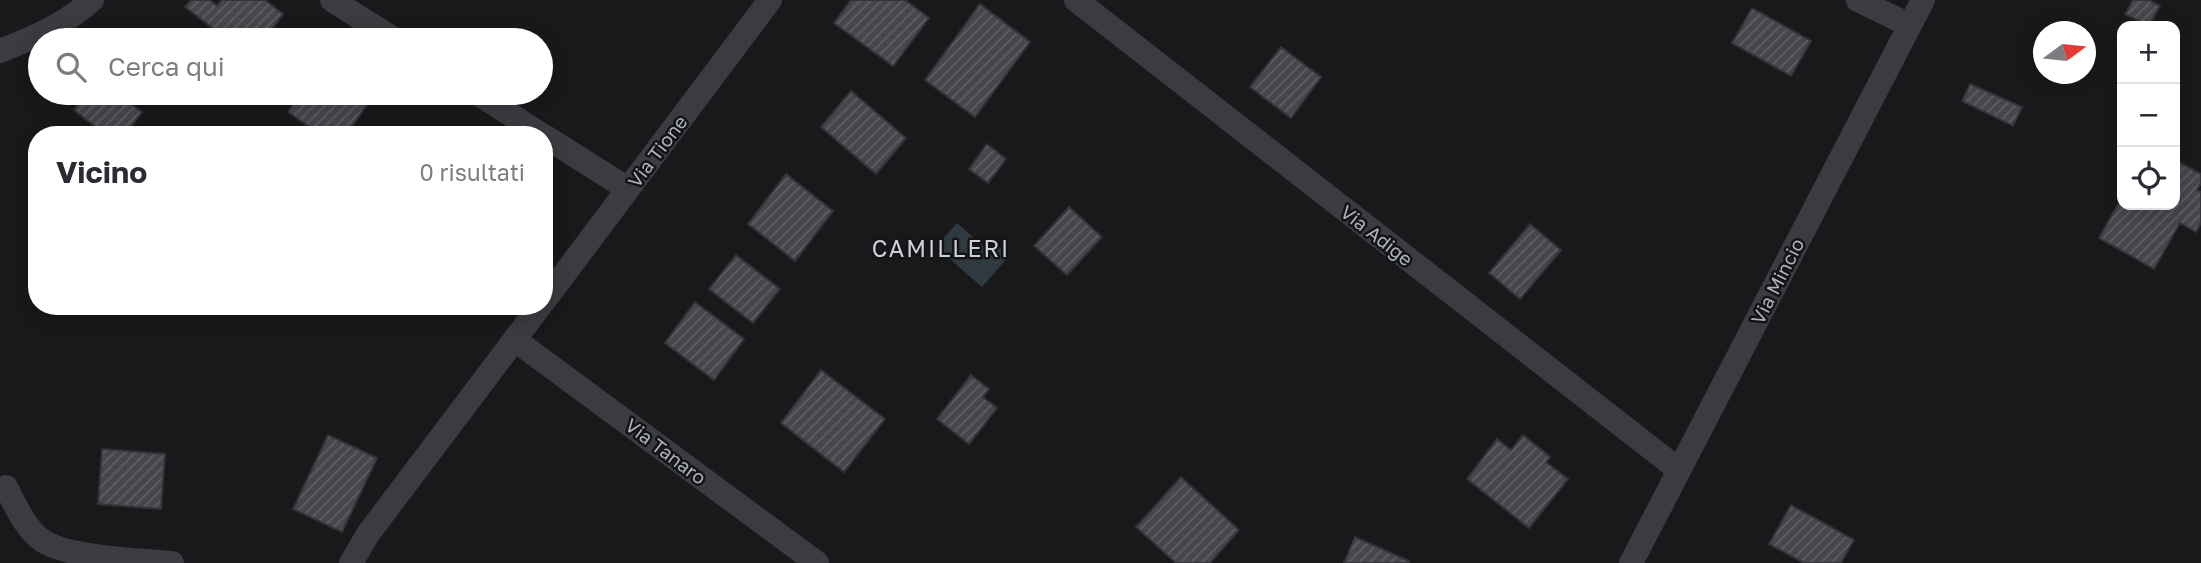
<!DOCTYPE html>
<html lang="it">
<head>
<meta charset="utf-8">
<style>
	:root { --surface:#fff; --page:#f7f7f7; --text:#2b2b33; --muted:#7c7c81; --line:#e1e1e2 }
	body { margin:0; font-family:"Golos Text",sans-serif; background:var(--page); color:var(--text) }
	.controls { position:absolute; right:21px; top:21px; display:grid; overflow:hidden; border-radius:14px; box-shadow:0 4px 18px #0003 }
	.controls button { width:63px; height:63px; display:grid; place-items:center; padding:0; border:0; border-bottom:2px solid var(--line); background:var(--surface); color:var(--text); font:35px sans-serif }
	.compass { position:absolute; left:2033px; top:21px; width:63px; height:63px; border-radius:50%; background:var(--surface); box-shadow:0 4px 18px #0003; rotate:75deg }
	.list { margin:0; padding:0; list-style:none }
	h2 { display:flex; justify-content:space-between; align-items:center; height:91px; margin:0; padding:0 28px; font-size:30px }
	h2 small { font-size:23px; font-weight:400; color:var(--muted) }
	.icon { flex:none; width:38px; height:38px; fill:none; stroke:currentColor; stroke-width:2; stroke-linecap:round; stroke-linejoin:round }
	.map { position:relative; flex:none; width:2201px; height:563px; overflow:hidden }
	.search { position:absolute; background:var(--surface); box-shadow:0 4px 18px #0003; left:28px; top:28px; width:525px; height:77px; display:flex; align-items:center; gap:18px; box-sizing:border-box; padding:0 24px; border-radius:38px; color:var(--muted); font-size:26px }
	.panel { position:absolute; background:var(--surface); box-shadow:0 4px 18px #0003; left:28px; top:126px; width:525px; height:189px; border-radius:28px }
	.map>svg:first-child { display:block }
	.water { fill:#2f3a40 }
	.building { fill:url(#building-hatch); stroke:#333437; stroke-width:2 }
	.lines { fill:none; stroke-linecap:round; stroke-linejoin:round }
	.street { stroke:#3a3c40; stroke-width:24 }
	.labels { text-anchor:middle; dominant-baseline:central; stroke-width:5; stroke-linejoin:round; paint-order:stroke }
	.street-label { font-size:19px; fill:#acb2bb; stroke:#141416 }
	.quarter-label { font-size:23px; letter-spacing:2px; fill:#cdd0d7; stroke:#141416 }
</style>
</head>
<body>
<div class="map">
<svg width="2201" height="563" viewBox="0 0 2201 563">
	<defs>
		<pattern id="building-hatch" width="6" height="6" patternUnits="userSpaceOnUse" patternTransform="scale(1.75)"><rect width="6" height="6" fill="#46474b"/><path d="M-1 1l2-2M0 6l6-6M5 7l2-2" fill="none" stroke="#5e5f63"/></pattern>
	</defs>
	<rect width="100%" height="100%" fill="#19191b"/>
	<path class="water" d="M957,223L991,253L998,246L1009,256L982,287L936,247Z"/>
	<path class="building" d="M191,0H210L217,6L222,0H265L283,14L264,40H219L223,36L185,7Z
		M851,0H905L929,18L893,66L834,23Z
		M2133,0H2149L2160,6L2149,26L2125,14Z
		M980,4L1030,42L975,117L925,80Z
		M1752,8L1811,41L1791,76L1732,43Z
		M1281,47L1321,77L1291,118L1250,87Z
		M1970,84L2022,107L2013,126L1962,101Z
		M851,91L906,138L876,174L821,127Z
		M86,93H116L142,112L125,135H106L74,110Z
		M301,93H368L373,96L346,135H321L288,112Z
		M987,144L1006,159L988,183L969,169Z
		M2175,160L2201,174V183L2197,190L2201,192V223L2196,232L2180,223L2154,269L2099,238L2122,197V205H2175Z
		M786,174L833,211L795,261L748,224Z
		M1069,207L1102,237L1067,275L1034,246Z
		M1530,224L1561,250L1520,299L1489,273Z
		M736,255L780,289L753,323L709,289Z
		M695,302L744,339L714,380L665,343Z
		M821,370L885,419L844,472L781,423Z
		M971,375L989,389L983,397L997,408L969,444L937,419Z
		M328,435L377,458L342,532L293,509Z
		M1523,435L1550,457L1546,462L1568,479L1529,528L1467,479L1497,439L1511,450Z
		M102,449L165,454L161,509L98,504Z
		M1181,477L1239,530L1210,563H1176L1136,527Z
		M1791,505L1854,540L1841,563H1804L1769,544Z
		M1355,537L1409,561V563H1344Z"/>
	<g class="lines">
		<path class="street" d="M332,0L395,40
			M1076,0L1679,470
			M1858,0L1909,25
			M0,51C33,38 66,24 92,0
			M477,93L542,135
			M544,136L628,189
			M544,301L770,0
			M515,340L817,563
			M6,487C15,505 26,530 43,541C70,558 139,560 172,563
			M351,563L368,534L540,306
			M1631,563L1923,0"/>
	</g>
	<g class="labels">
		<g class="street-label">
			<text transform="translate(657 151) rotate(-53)">Via Tione</text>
			<text transform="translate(1377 235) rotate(38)">Via Adige</text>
			<text transform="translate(1777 281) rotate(-63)">Via Mincio</text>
			<text transform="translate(666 451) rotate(37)">Via Tanaro</text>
		</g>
		<g class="quarter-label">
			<text x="941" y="248">CAMILLERI</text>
		</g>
	</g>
</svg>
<div class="controls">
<button>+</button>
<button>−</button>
<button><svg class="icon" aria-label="locate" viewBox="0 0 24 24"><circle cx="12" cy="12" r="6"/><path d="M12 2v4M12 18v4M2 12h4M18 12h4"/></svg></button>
</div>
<svg class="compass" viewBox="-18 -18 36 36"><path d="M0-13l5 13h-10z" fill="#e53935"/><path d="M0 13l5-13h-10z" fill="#7c7c81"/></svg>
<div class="search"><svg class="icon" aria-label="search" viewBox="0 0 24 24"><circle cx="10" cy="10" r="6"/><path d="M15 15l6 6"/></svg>Cerca qui</div>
<section class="panel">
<h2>Vicino<small>0 risultati</small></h2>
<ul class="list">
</ul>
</section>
</div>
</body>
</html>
